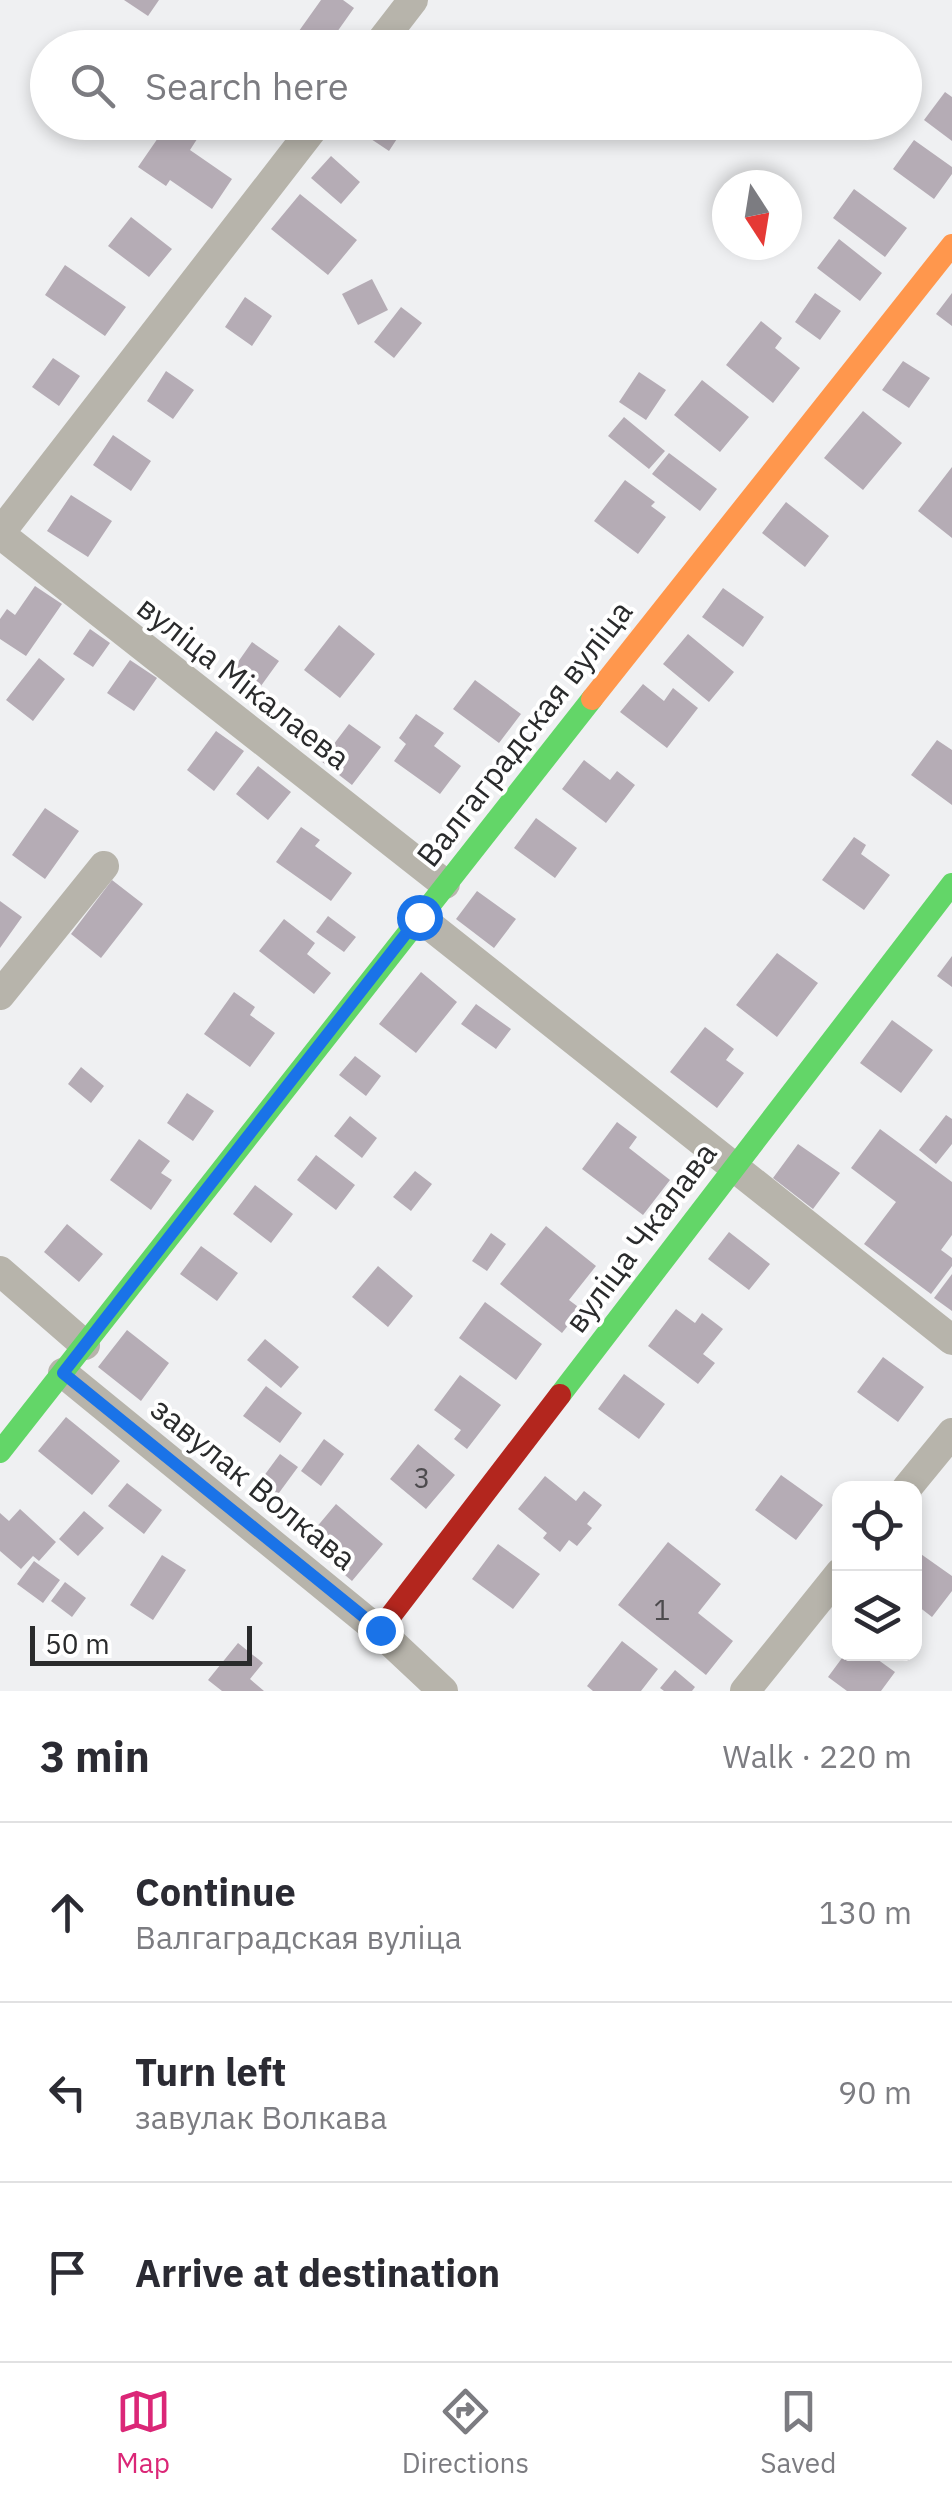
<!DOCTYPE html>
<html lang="en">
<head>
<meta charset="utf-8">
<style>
	:root { --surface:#fff; --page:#f7f7f7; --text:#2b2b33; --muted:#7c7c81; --line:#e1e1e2; --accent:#db2777 }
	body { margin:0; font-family:"IBM Plex Sans",sans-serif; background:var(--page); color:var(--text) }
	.controls { position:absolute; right:30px; bottom:30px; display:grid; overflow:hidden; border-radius:20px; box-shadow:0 5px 15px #0003 }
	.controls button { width:90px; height:90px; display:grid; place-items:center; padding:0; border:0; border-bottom:2px solid var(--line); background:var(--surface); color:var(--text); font:50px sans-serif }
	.compass { position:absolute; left:712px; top:170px; width:90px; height:90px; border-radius:50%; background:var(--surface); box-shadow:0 5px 15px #0003; rotate:168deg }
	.scale { position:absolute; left:30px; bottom:25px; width:222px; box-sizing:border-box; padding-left:10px; border:5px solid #2a2b2c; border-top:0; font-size:28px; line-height:35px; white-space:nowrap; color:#2a2b2c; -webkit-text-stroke:8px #fff; paint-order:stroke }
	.stop { position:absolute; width:30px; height:30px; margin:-22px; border:8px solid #1a73e8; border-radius:50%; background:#fff }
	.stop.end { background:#1a73e8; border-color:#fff; box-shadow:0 2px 10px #0008 }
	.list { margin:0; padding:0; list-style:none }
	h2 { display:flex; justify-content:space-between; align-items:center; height:130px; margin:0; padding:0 40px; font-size:42px }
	h2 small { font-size:32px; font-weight:400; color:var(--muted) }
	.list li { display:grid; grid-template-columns:65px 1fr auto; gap:30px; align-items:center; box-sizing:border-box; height:180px; padding:0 40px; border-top:2px solid var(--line) }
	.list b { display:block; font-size:38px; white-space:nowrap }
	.list p { margin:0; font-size:32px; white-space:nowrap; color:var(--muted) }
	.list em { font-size:32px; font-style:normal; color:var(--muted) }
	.icon { flex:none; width:55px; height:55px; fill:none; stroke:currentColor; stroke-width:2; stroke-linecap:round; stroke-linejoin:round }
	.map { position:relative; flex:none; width:952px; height:1691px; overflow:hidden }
	.search { position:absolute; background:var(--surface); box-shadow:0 5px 15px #0003; left:30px; right:30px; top:30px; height:110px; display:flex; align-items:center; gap:25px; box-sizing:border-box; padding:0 35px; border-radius:55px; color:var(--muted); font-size:38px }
	.sheet { height:670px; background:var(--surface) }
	nav { display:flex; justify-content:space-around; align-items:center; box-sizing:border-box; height:140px; border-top:2px solid var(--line); background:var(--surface); font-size:28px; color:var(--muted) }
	nav a { display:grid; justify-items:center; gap:5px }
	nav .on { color:var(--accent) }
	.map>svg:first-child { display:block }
	.building { fill:#b5acb5 }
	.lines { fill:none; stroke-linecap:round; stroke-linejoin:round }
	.street { stroke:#b7b4ab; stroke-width:30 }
	.fast { stroke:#63d668; stroke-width:22 }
	.slow { stroke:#ff974d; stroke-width:22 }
	.jam { stroke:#b3261e; stroke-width:22 }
	.route { stroke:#1a73e8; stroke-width:12 }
	.labels { text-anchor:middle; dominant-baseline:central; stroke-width:8; stroke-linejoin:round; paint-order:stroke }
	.number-label { font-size:28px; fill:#4d4b4e }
	.street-label { font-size:32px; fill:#2a2b2c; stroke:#fff }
</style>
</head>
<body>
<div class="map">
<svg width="952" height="1691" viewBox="0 0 952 1691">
	<rect width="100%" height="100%" fill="#eff0f2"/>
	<path class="building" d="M124,0H159L148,16Z
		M321,0H343L354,8L337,32L343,35L335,48H307L294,38Z
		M443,33L465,48H433Z
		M945,92L952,97V141L924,120Z
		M169,122H187L201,133L190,150L232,179L212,209L170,180L166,186L138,167Z
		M369,122H408L389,151L362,133Z
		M914,140L952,167V174L934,199L893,169Z
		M331,156L360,182L341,204L311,178Z
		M854,189L907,228L885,257L833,218Z
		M300,194L357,240L328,275L271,229Z
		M131,217L172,249L149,277L108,246Z
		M839,239L882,273L860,301L817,268Z
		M65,265L126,307L105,336L45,295Z
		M372,279L388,310L358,325L342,294Z
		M815,293L841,311L820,340L795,322Z
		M952,293V326L936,314Z
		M245,297L272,316L252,346L225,327Z
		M401,307L422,323L394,358L374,342Z
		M761,321L782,338L775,348L800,368L773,403L726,365Z
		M53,358L80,376L59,406L32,387Z
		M903,361L930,378L909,408L882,390Z
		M166,371L194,390L173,419L147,401Z
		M639,372L666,390L646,420L619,402Z
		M702,380L749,417L720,452L674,415Z
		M863,411L902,443L863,490L824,458Z
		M624,417L665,451L649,469L608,436Z
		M113,435L151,461L131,491L93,465Z
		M669,453L717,489L700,511L652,474Z
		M952,467V538L918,511Z
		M625,480L655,502L651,506L666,517L638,554L594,521Z
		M71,495L112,521L88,557L47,531Z
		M786,502L829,536L805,567L762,533Z
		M35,586L62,604L26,656L0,639V619L7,609L15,615Z
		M723,588L764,617L743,647L702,617Z
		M339,625L375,654L340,698L304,670Z
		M90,629L110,643L93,667L73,654Z
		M688,634L734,672L709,702L663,664Z
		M252,642L279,661L258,690L231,672Z
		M39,658L65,679L33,721L6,700Z
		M130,660L157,678L134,711L107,693Z
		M475,680L521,714L499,743L453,709Z
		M643,684L664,701L673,688L698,708L667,748L620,712Z
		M416,714L444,733L434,746L461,766L440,794L394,761L406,744L399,738Z
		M349,724L381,747L352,785L321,761Z
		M216,731L244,751L214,791L187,770Z
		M937,740L952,750V805L911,775Z
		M584,760L610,780L617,771L635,785L606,823L562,789Z
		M258,766L291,792L268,820L236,794Z
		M45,808L79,831L45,879L12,855Z
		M536,818L577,848L555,878L514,848Z
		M301,827L320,840L315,846L352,873L331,901L276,862Z
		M854,837L866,845L861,854L890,875L864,910L822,880Z
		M112,880L143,904L101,958L71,934Z
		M477,891L516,919L494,948L456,919Z
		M0,901L22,917L0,948Z
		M328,916L356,937L344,952L316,932Z
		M284,919L315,943L307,954L331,973L314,994L259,951Z
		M777,953L818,983L777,1037L736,1005Z
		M952,956V987L937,976Z
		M421,972L457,1002L416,1053L379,1024Z
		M234,992L255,1007L250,1015L275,1033L250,1067L204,1034Z
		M476,1004L511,1029L496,1049L461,1024Z
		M892,1020L933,1050L901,1093L860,1063Z
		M705,1027L734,1049L726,1060L744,1073L717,1108L670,1072Z
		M355,1056L381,1076L366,1096L339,1075Z
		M81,1067L104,1086L91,1103L68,1084Z
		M187,1093L214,1111L193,1141L167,1123Z
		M946,1115L952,1119V1144L936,1164L919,1150Z
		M350,1116L377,1138L362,1158L334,1136Z
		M617,1122L637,1137L629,1148L670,1180L643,1215L582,1169Z
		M880,1129L952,1182V1235L941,1250L952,1258V1266L931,1294L864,1244L896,1202L851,1168Z
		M139,1139L170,1161L161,1173L172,1180L151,1210L110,1180Z
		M798,1144L840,1173L813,1209L773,1178Z
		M316,1155L355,1185L336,1210L297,1180Z
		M415,1171L432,1184L411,1211L393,1197Z
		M255,1185L293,1214L271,1243L233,1214Z
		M67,1224L103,1254L79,1282L44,1252Z
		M546,1226L596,1266L569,1300L581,1309L562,1333L500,1284Z
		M729,1232L770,1264L749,1290L708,1259Z
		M491,1233L506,1244L487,1271L472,1261Z
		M201,1246L238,1273L217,1301L180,1274Z
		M378,1266L413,1296L388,1327L352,1297Z
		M952,1274V1311L934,1298Z
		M485,1302L542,1344L516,1380L459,1338Z
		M676,1309L695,1323L702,1313L723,1329L703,1354L715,1363L698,1384L648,1346Z
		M127,1330L169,1363L141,1401L98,1367Z
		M265,1339L299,1367L281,1388L247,1360Z
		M883,1357L924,1387L898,1422L857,1392Z
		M624,1374L665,1404L639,1439L598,1409Z
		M460,1375L501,1405L467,1449L454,1439L461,1430L434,1410Z
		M266,1386L302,1413L280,1443L243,1416Z
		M66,1417L120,1461L92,1495L38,1451Z
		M324,1439L344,1454L321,1486L301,1471Z
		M418,1444L455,1475L426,1509L390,1479Z
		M280,1454L298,1467L273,1501L255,1488Z
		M781,1475L823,1505L796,1540L755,1510Z
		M545,1476L576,1501L584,1491L602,1505L587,1524L592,1528L577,1546L569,1540L560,1552L543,1538L547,1533L518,1509Z
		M127,1483L162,1510L144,1534L108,1506Z
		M336,1504L383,1544L352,1581L305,1541Z
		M20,1509L56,1542L39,1561L33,1556L21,1569L0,1551V1513L9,1521Z
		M84,1511L104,1528L78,1556L59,1539Z
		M668,1542L721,1584L698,1613L733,1641L706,1675L618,1605Z
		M498,1544L540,1574L513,1609L472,1579Z
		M918,1552L952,1576V1591L932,1617L914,1603V1556Z
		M162,1555L186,1570L153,1620L130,1605Z
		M34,1561L60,1580L43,1603L17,1584Z
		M65,1582L86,1598L72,1617L51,1601Z
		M622,1641L658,1669L641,1691H593L587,1686Z
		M238,1643L263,1663L250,1679L264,1691H222L208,1680Z
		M845,1654H870L895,1672L881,1691H847L828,1677Z
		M675,1670L695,1687L692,1691H664L660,1688Z"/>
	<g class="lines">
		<path class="street" d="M376,48L413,0
			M0,533L318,122
			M0,534L445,884
			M419,917L952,1340
			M0,995L104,866
			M0,1271L85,1345
			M63,1373L379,1631L443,1691
			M907,1488L952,1433
			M745,1691L840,1573"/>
		<path class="fast" d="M560,1395L952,884
			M0,1452L592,699"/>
		<path class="slow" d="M592,699L952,245"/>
		<path class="jam" d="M379,1631L560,1395"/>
	</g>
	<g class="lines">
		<path class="route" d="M380,1630L63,1373L419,917"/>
	</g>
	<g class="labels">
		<g class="number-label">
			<text x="422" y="1477">3</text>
			<text x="662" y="1609">1</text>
		</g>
		<g class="street-label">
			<text transform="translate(244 682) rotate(38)">вуліца Мікалаева</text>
			<text transform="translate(524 733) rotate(-52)">Валгаградская вуліца</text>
			<text transform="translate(640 1237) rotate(-53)">вуліца Чкалава</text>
			<text transform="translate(254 1483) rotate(39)">завулак Волкава</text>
		</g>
	</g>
</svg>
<div class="controls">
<button><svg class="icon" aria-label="locate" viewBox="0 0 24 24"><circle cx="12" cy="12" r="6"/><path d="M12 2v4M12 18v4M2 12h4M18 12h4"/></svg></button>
<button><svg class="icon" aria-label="layers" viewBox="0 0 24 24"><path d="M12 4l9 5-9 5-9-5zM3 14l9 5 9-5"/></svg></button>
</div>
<svg class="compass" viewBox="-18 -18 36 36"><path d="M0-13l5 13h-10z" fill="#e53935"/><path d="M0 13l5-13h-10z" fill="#7c7c81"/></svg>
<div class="scale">50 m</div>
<div class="stop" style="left:419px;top:917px"></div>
<div class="stop end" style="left:380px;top:1630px"></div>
<div class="search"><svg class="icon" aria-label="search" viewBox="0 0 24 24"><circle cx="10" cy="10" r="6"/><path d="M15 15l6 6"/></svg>Search here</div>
</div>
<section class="sheet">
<h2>3 min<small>Walk · 220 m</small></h2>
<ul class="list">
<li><svg class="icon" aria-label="ahead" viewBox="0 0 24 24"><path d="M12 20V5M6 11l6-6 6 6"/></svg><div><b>Continue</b><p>Валгаградская вуліца</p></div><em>130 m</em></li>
<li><svg class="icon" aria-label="left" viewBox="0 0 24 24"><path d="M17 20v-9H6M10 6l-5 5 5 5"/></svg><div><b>Turn left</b><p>завулак Волкава</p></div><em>90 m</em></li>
<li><svg class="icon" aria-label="arrive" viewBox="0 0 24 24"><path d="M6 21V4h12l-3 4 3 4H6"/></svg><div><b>Arrive at destination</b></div></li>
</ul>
</section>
<nav>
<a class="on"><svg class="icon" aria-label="map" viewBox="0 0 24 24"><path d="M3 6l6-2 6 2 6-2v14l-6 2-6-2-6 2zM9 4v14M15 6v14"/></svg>Map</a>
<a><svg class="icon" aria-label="directions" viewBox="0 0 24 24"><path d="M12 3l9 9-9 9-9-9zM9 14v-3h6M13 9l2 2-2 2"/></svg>Directions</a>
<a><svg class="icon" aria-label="saved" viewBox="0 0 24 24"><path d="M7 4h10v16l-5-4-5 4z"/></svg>Saved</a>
</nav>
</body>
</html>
